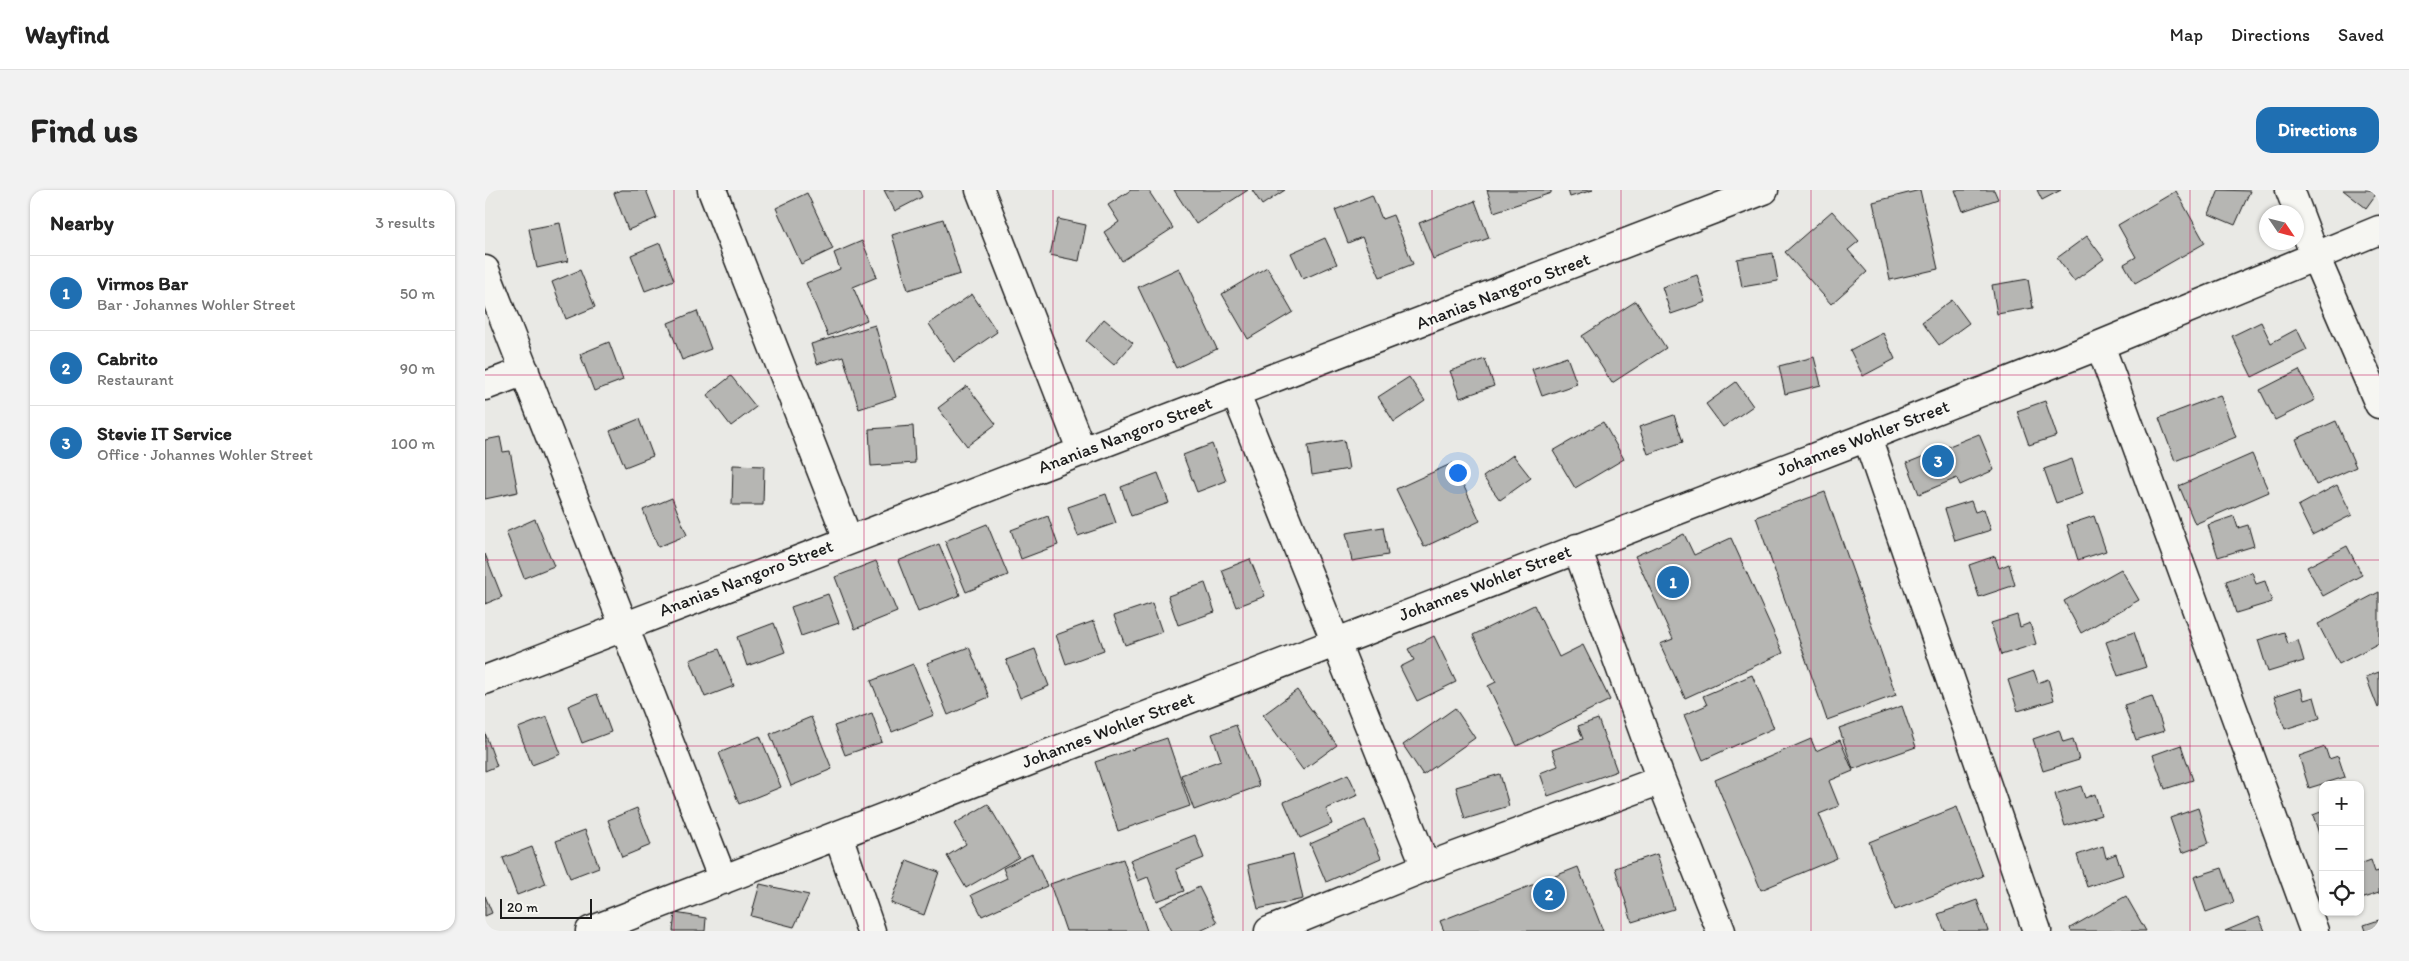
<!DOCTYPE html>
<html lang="en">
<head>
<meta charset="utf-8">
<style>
	body { margin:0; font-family:Itim,sans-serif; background:#f2f2f2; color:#222 }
	.controls { position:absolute; right:15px; bottom:15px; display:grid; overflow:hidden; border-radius:10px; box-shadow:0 1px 4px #0004 }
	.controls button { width:45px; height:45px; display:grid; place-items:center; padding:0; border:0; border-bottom:1px solid #e0e0e0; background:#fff; color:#222; font:25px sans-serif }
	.compass { position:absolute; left:1774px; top:15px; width:45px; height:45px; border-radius:50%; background:#fff; box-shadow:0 1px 4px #0004; rotate:125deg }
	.scale { position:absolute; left:15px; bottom:12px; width:92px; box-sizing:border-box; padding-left:5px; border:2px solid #1c1c1c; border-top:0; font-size:14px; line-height:18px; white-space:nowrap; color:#1c1c1c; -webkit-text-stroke:4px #f6f6f2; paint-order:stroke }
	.you { position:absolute; left:972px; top:282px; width:18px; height:18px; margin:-12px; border:4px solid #fff; border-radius:50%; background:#1a73e8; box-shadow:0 0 0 8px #1a73e833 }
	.badge { display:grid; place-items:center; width:32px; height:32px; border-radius:50%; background:#1f6fb2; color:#fff; font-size:16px; font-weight:700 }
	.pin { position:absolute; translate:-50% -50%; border:2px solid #fff; box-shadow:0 1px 5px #0006 }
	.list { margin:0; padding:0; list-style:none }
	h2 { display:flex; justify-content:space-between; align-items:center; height:65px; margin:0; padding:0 20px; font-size:21px }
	h2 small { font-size:16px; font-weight:400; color:#767676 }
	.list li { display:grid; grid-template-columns:32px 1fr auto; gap:15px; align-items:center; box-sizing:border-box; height:75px; padding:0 20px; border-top:1px solid #e0e0e0 }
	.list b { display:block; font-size:19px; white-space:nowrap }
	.list p { margin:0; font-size:16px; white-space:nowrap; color:#767676 }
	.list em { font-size:16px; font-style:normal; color:#767676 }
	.icon { flex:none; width:28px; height:28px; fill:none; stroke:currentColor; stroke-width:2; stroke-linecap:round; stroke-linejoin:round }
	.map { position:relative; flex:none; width:1894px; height:741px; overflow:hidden; border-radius:15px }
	header { display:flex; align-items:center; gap:30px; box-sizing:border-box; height:70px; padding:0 25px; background:#fff; border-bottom:1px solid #e0e0e0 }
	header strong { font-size:24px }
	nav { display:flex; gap:28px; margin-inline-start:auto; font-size:18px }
	.intro { display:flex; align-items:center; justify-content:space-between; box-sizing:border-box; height:120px; padding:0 30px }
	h1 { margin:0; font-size:35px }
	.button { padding:12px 22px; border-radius:15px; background:#1f6fb2; color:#fff; font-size:18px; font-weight:700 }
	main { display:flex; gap:30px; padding:0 30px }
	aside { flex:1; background:#fff; border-radius:15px; box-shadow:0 1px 4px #0004 }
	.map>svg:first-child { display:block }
	.building { fill:#b6b6b3; stroke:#1c1c1c }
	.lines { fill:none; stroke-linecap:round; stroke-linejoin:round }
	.minor-casing { stroke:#1c1c1c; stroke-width:31 }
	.minor { stroke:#f6f6f2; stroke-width:28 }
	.grid { fill:none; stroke:#c2185b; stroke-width:1; stroke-opacity:0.55 }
	.labels { text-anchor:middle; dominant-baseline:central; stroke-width:4; stroke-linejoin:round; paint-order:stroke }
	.street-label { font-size:18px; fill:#1c1c1c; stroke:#f6f6f2 }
</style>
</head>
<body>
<header>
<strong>Wayfind</strong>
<nav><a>Map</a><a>Directions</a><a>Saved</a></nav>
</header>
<div class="intro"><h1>Find us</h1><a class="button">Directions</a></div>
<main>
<aside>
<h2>Nearby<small>3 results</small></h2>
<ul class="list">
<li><span class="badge">1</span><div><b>Virmos Bar</b><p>Bar · Johannes Wohler Street</p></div><em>50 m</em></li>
<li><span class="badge">2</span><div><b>Cabrito</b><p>Restaurant</p></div><em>90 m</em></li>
<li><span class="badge">3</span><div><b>Stevie IT Service</b><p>Office · Johannes Wohler Street</p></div><em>100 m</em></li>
</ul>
</aside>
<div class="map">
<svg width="1894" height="741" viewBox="0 0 1894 741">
	<rect width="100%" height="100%" fill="#e9e9e5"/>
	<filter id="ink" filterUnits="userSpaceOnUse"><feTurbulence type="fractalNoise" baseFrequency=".02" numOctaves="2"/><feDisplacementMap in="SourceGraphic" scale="10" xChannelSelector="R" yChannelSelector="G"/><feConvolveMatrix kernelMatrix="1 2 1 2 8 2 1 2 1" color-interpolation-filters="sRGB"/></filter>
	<g filter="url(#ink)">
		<path class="building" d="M 136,0 L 161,0 L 172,28 L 143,40 L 129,3 Z
			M 399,0 L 434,0 L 437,7 L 410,21 Z
			M 646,0 L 663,0 L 688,38 L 637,71 L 619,42 L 634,32 L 623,15 Z
			M 689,0 L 763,0 L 711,34 Z
			M 767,0 L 800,0 L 777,15 Z
			M 1002,0 L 1066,0 L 1066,3 L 1009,22 Z
			M 1083,0 L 1108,0 L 1085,7 Z
			M 1435,0 L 1453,79 L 1405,90 L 1388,12 Z
			M 1470,0 L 1509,0 L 1513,9 L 1478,21 Z
			M 1552,0 L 1576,0 L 1557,10 Z
			M 1734,0 L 1765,1 L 1750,35 L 1724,24 Z
			M 1858,0 L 1894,0 L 1881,18 Z
			M 1691,1 L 1720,53 L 1650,93 L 1639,74 L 1651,67 L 1633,35 Z
			M 322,3 L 348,59 L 316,74 L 291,18 Z
			M 887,5 L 897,29 L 908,25 L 928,74 L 895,87 L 877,47 L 863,53 L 850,20 Z
			M 990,11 L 1004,48 L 948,69 L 934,33 Z
			M 1347,21 L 1374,51 L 1363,60 L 1382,82 L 1346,114 L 1300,62 Z
			M 458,29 L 475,84 L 423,100 L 407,45 Z
			M 573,29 L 601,35 L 594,71 L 565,65 Z
			M 75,33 L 83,71 L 52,78 L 44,39 Z
			M 1602,46 L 1619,69 L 1589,91 L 1572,68 Z
			M 840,48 L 852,74 L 818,89 L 806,63 Z
			M 377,51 L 392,87 L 368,97 L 382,130 L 343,146 L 321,93 L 355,79 L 349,63 Z
			M 175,53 L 189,90 L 160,101 L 146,65 Z
			M 1288,63 L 1293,91 L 1257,97 L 1252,69 Z
			M 782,77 L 808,122 L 763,149 L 737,104 Z
			M 694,78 L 732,159 L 691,178 L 653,97 Z
			M 95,80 L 110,117 L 81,129 L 67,92 Z
			M 1212,85 L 1221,112 L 1186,124 L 1177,97 Z
			M 1543,89 L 1548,118 L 1512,124 L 1507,95 Z
			M 487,104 L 512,142 L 469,172 L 444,134 Z
			M 1467,110 L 1484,133 L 1454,155 L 1437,132 Z
			M 1151,111 L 1181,158 L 1127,193 L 1097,146 Z
			M 212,121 L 226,159 L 197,170 L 183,133 Z
			M 619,129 L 648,153 L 629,175 L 601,151 Z
			M 1776,132 L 1786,153 L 1812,139 L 1822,160 L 1767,187 L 1747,146 Z
			M 390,135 L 411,207 L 374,219 L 358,166 L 332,174 L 326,154 Z
			M 1398,143 L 1410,169 L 1378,186 L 1365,160 Z
			M 124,152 L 138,190 L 109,201 L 95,164 Z
			M 1082,167 L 1092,194 L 1057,206 L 1047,179 Z
			M 1329,167 L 1336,195 L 1300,204 L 1294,176 Z
			M 1000,169 L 1009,196 L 975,208 L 965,181 Z
			M 1814,180 L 1830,210 L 1790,230 L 1775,200 Z
			M 246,186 L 271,217 L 246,236 L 222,205 Z
			M 924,187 L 940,211 L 909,232 L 893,207 Z
			M 1251,192 L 1268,216 L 1238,237 L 1221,214 Z
			M 482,196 L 511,234 L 482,256 L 453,218 Z
			M 1735,205 L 1751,247 L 1690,271 L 1674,228 Z
			M 1560,211 L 1572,246 L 1544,255 L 1532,221 Z
			M 1189,225 L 1198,252 L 1163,264 L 1154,237 Z
			M 154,229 L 168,266 L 140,277 L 125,241 Z
			M 1851,231 L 1871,277 L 1831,295 L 1811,249 Z
			M 1118,232 L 1139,269 L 1090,298 L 1068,261 Z
			M 428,236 L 430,273 L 386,276 L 384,239 Z
			M 1494,244 L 1509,280 L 1475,295 L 1472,288 L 1434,304 L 1422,273 Z
			M 15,247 L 18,262 L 25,261 L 33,302 L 0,309 L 0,250 Z
			M 859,250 L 864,279 L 827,285 L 823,256 Z
			M 727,254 L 741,291 L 712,302 L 698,265 Z
			M 1767,264 L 1784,302 L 1710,334 L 1694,296 Z
			M 1028,265 L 1046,288 L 1015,310 L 998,287 Z
			M 1587,269 L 1598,304 L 1571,313 L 1559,279 Z
			M 968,273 L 995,331 L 939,357 L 911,299 Z
			M 248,275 L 279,276 L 278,315 L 247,315 Z
			M 673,283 L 684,313 L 646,326 L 636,297 Z
			M 1852,295 L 1867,325 L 1827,345 L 1813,316 Z
			M 1340,302 L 1411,505 L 1342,530 L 1271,327 Z
			M 621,304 L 631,333 L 593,346 L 583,317 Z
			M 187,308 L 202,345 L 173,357 L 158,320 Z
			M 1486,311 L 1490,322 L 1499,319 L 1506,340 L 1470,351 L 1460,319 Z
			M 563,326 L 573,355 L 536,369 L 526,340 Z
			M 1609,326 L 1621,361 L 1593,370 L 1582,335 Z
			M 1749,326 L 1753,338 L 1763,335 L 1769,356 L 1733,367 L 1723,335 Z
			M 50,329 L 69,376 L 39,388 L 21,342 Z
			M 502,334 L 523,385 L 481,402 L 460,351 Z
			M 898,337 L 903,365 L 867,371 L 861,343 Z
			M 1199,344 L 1209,365 L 1246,348 L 1298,463 L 1200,508 L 1175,454 L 1188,449 L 1150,366 Z
			M 454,354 L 475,405 L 433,422 L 413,371 Z
			M 1862,356 L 1877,385 L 1838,406 L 1822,377 Z
			M 0,364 L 17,407 L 0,414 Z
			M 1510,366 L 1514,378 L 1524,374 L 1530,395 L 1494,407 L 1484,375 Z
			M 765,369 L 780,406 L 751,417 L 737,380 Z
			M 391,371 L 412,422 L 370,439 L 350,387 Z
			M 1636,379 L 1654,410 L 1596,443 L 1579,411 Z
			M 1767,382 L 1771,394 L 1780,391 L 1787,412 L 1751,423 L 1741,391 Z
			M 720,393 L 730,422 L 693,435 L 683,406 Z
			M 1894,402 L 1894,453 L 1854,474 L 1833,434 Z
			M 343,404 L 354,433 L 316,446 L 306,417 Z
			M 667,413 L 677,442 L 640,455 L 629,426 Z
			M 1049,415 L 1074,467 L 1098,455 L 1125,510 L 1032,556 L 1003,496 L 1011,492 L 988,445 Z
			M 1532,425 L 1535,437 L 1545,433 L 1551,454 L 1516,465 L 1506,433 Z
			M 609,431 L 619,460 L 581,474 L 571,445 Z
			M 289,433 L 300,462 L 262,476 L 252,447 Z
			M 1649,442 L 1661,477 L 1633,486 L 1621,452 Z
			M 1799,442 L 1803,454 L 1813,450 L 1819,471 L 1783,482 L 1773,450 Z
			M 949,446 L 971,492 L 932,511 L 915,477 L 929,470 L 923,459 Z
			M 484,457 L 504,507 L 463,525 L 442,473 Z
			M 234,459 L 249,496 L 220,507 L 205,470 Z
			M 550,459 L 564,496 L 535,508 L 521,470 Z
			M 428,474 L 449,525 L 407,542 L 386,491 Z
			M 1549,481 L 1553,493 L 1563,489 L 1569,510 L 1533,521 L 1523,490 Z
			M 1894,482 L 1894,517 L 1893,518 L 1881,487 Z
			M 1267,485 L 1289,538 L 1218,570 L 1199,525 L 1222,515 L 1218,506 Z
			M 1816,498 L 1819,510 L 1829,507 L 1835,528 L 1800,539 L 1789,507 Z
			M 812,500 L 852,555 L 818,580 L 778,525 Z
			M 112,504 L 126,542 L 97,553 L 83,516 Z
			M 1667,506 L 1679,541 L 1651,550 L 1639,515 Z
			M 1417,516 L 1431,557 L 1368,579 L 1354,538 Z
			M 970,518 L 990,548 L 938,585 L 918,555 Z
			M 387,523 L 397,552 L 360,565 L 349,536 Z
			M 62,527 L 76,564 L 47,575 L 33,538 Z
			M 326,527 L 347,579 L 306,596 L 285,544 Z
			M 1113,529 L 1132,581 L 1063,606 L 1055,583 L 1073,576 L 1067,560 L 1098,549 L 1093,536 Z
			M 751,535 L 774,596 L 709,620 L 696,585 L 736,570 L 727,544 Z
			M 1574,540 L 1578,552 L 1588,549 L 1594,570 L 1558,581 L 1548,549 Z
			M 0,543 L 12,576 L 0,581 Z
			M 275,546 L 296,597 L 254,614 L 234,563 Z
			M 682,548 L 705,616 L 633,641 L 610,572 Z
			M 1326,549 L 1331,561 L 1355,550 L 1368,581 L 1344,591 L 1354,616 L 1334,624 L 1352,668 L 1276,700 L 1230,590 Z
			M 1696,555 L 1708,590 L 1680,599 L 1668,565 Z
			M 1840,557 L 1844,569 L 1853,566 L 1860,587 L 1824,598 L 1814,566 Z
			M 863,584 L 873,605 L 841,619 L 847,634 L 815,648 L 799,612 Z
			M 1015,584 L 1024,616 L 980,629 L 971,597 Z
			M 1596,596 L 1600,608 L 1610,604 L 1616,625 L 1580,636 L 1570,604 Z
			M 503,614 L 534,667 L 481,698 L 462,666 L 481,654 L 469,634 Z
			M 1472,617 L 1498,686 L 1410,720 L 1384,652 Z
			M 152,618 L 166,655 L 137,667 L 123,630 Z
			M 1713,618 L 1724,653 L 1697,663 L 1685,628 Z
			M 1838,621 L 1838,656 L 1828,625 Z
			M 880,630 L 896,668 L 841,692 L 825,654 Z
			M 100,640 L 114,677 L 85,688 L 71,651 Z
			M 710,645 L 719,668 L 691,679 L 699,701 L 672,711 L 663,687 L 653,691 L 645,670 Z
			M 1618,656 L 1621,668 L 1631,664 L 1638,685 L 1602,697 L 1592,665 Z
			M 47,657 L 61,694 L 32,705 L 18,668 Z
			M 547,664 L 562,696 L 497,726 L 486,705 L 522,688 L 518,678 Z
			M 808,664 L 818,709 L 773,719 L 763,675 Z
			M 1172,664 L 1189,719 L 1147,732 L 1130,678 Z
			M 638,669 L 662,741 L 581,741 L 565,694 Z
			M 422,670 L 454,682 L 439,725 L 406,713 Z
			M 1886,670 L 1890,682 L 1894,681 L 1894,703 L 1875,709 L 1875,674 Z
			M 1093,677 L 1118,741 L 959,741 L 955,731 Z
			M 1737,678 L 1749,712 L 1721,722 L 1709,687 Z
			M 275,694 L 324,705 L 309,737 L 266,726 Z
			M 714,697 L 732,733 L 715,741 L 687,741 L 675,717 Z
			M 0,706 L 7,723 L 0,726 Z
			M 1641,706 L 1661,741 L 1586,741 L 1585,738 Z
			M 1492,710 L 1503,741 L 1460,741 L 1453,724 Z
			M 190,723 L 221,728 L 220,741 L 188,741 Z
			M 1774,727 L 1780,741 L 1740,741 Z
			M 1894,730 L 1894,741 L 1881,741 L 1879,735 Z"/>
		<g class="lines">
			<defs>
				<path id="minor" d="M 227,0 L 363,349
					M 495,0 L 597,262
					M 1805,0 L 1830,66 L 1894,214
					M 0,80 L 238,690
					M 1615,155 L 1829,741
					M 0,196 L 40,181
					M 751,204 L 941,677
					M 1382,247 L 1552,741
					M 1092,358 L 1176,590 L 1236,741
					M 0,490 L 1279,0
					M 353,645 L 386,741
					M 105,741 L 1382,247 L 1615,155 L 1894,40
					M 784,741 L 941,677 L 1176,590"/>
			</defs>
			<use href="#minor" class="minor-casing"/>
			<use href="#minor" class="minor"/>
		</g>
	</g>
	<path class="grid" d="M 189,0 L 189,741M 379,0 L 379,741M 568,0 L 568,741M 758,0 L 758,741M 947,0 L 947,741M 1136,0 L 1136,741M 1326,0 L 1326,741M 1515,0 L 1515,741M 1705,0 L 1705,741M 0,185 L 1894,185M 0,370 L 1894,370M 0,556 L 1894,556"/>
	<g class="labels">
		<g class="street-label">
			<text transform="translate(1018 101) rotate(-21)">Ananias Nangoro Street</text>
			<text transform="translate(640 245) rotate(-21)">Ananias Nangoro Street</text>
			<text transform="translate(1378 248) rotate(-21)">Johannes Wohler Street</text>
			<text transform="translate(261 388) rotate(-21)">Ananias Nangoro Street</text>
			<text transform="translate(1000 393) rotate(-21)">Johannes Wohler Street</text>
			<text transform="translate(623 540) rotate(-21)">Johannes Wohler Street</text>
		</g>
	</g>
</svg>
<div class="controls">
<button>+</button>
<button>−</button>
<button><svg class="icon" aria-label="locate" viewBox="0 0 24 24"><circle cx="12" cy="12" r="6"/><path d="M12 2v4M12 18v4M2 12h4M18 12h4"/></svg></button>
</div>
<svg class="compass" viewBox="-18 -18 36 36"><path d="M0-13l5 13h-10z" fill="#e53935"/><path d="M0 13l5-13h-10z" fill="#767676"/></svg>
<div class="scale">20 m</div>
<div class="you"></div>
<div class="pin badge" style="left:1188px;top:392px">1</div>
<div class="pin badge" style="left:1064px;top:704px">2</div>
<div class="pin badge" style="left:1453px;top:271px">3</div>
</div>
</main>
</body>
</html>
